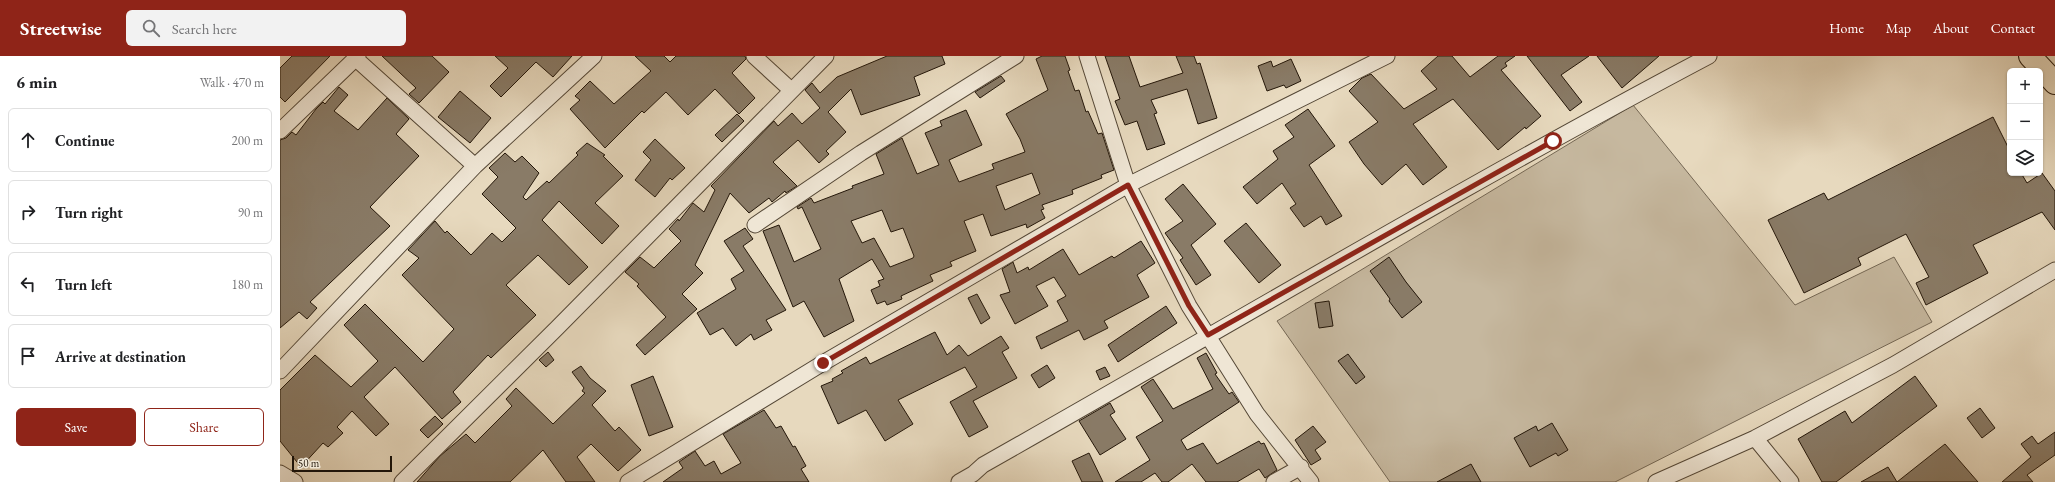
<!DOCTYPE html>
<html lang="en">
<head>
<meta charset="utf-8">
<style>
	body { margin:0; font-family:"EB Garamond",serif; background:#f2f2f2; color:#202124 }
	.controls { position:absolute; right:12px; top:12px; display:grid; overflow:hidden; border-radius:6px; box-shadow:0 1px 3px #0004 }
	.controls button { width:36px; height:36px; display:grid; place-items:center; padding:0; border:0; border-bottom:1px solid #e0e0e0; background:#fff; color:#202124; font:20px sans-serif }
	.scale { position:absolute; left:12px; bottom:10px; width:100px; box-sizing:border-box; padding-left:4px; border:2px solid #231609; border-top:0; font-size:11px; line-height:14px; white-space:nowrap; color:#231609; -webkit-text-stroke:3px #efe6d5; paint-order:stroke }
	.stop { position:absolute; width:12px; height:12px; margin:-9px; border:3px solid #8f2418; border-radius:50%; background:#fff }
	.stop.end { background:#8f2418; border-color:#fff; box-shadow:0 1px 4px #0008 }
	.list { margin:0; padding:0; list-style:none }
	h2 { display:flex; justify-content:space-between; align-items:center; height:52px; margin:0; padding:0 16px; font-size:17px }
	h2 small { font-size:13px; font-weight:400; color:#757577 }
	.list li { display:grid; grid-template-columns:26px 1fr auto; gap:12px; align-items:center; box-sizing:border-box; height:64px; margin:0 8px 8px; padding:0 8px; border:1px solid #e0e0e0; border-radius:6px }
	.list b { display:block; font-size:15px; white-space:nowrap }
	.list em { font-size:13px; font-style:normal; color:#757577 }
	.actions { display:flex; gap:8px; padding:12px 16px }
	.actions a { flex:1; padding:9px 0; border:1px solid #8f2418; border-radius:6px; text-align:center; font-size:14px; color:#8f2418 }
	.actions .main { background:#8f2418; color:#fff }
	.icon { flex:none; width:22px; height:22px; fill:none; stroke:currentColor; stroke-width:2; stroke-linecap:round; stroke-linejoin:round }
	.map { position:relative; flex:none; width:1775px; height:426px; overflow:hidden }
	header { display:flex; align-items:center; gap:24px; box-sizing:border-box; height:56px; padding:0 20px; background:#8f2418; color:#fff }
	header strong { font-size:19px }
	nav { display:flex; gap:22px; margin-inline-start:auto; font-size:14px }
	.search { width:280px; height:36px; background:#f2f2f2; display:flex; align-items:center; gap:10px; box-sizing:border-box; padding:0 14px; border-radius:6px; color:#757577; font-size:15px }
	main { display:flex }
	aside { flex:1; background:#fff }
	.map>svg:first-child { display:block }
	.green { fill:#c6b89f; stroke:#746754 }
	.building { fill:#897b67; stroke:#231609; fill-rule:evenodd }
	.lines { fill:none; stroke-linecap:round; stroke-linejoin:round }
	.street-casing { stroke:#544736; stroke-width:17 }
	.highway-casing { stroke:#231609; stroke-width:24 }
	.street { stroke:#efe6d5; stroke-width:15 }
	.highway { stroke:#e7d9be; stroke-width:22 }
	.route { stroke:#8f2418; stroke-width:5 }
</style>
</head>
<body>
<header>
<strong>Streetwise</strong>
<div class="search"><svg class="icon" aria-label="search" viewBox="0 0 24 24"><circle cx="10" cy="10" r="6"/><path d="M15 15l6 6"/></svg>Search here</div>
<nav><a>Home</a><a>Map</a><a>About</a><a>Contact</a></nav>
</header>
<main>
<aside>
<h2>6 min<small>Walk · 470 m</small></h2>
<ul class="list">
<li><svg class="icon" aria-label="ahead" viewBox="0 0 24 24"><path d="M12 20V5M6 11l6-6 6 6"/></svg><div><b>Continue</b></div><em>200 m</em></li>
<li><svg class="icon" aria-label="right" viewBox="0 0 24 24"><path d="M7 20v-9h11M14 6l5 5-5 5"/></svg><div><b>Turn right</b></div><em>90 m</em></li>
<li><svg class="icon" aria-label="left" viewBox="0 0 24 24"><path d="M17 20v-9H6M10 6l-5 5 5 5"/></svg><div><b>Turn left</b></div><em>180 m</em></li>
<li><svg class="icon" aria-label="arrive" viewBox="0 0 24 24"><path d="M6 21V4h12l-3 4 3 4H6"/></svg><div><b>Arrive at destination</b></div></li>
</ul>
<div class="actions"><a class="main">Save</a><a>Share</a></div>
</aside>
<div class="map">
<svg width="1775" height="426" viewBox="0 0 1775 426">
	<rect width="100%" height="100%" fill="#e7d9be"/>
	<filter id="stains"><feTurbulence type="fractalNoise" baseFrequency=".005" numOctaves="4"/><feColorMatrix values="0 0 0 0 .2 0 0 0 0 .09 0 0 0 0 .02 0 0 0 .5 -.17"/></filter>
	<radialGradient id="worn" r=".72"><stop offset=".6" stop-color="#630" stop-opacity="0"/><stop offset="1" stop-color="#630" stop-opacity=".3"/></radialGradient>
	<path class="green" d="M 1353,49 L 1515,249 L 1614,201 L 1652,266 L 1335,426 L 1110,426 L 997,265 Z"/>
	<path class="building" d="M 12,0 L 50,0 L 5,46 L 0,41 L 0,12 Z
		M 102,0 L 152,0 L 169,16 L 139,47 L 129,38 L 136,32 Z
		M 215,0 L 292,0 L 273,21 L 256,6 L 221,41 L 210,30 L 228,12 Z
		M 355,0 L 384,0 L 390,6 L 396,0 L 465,0 L 466,3 L 452,17 L 475,42 L 459,58 L 435,33 L 408,59 L 386,36 L 364,57 L 362,55 L 325,92 L 290,53 L 300,44 L 295,40 L 310,25 L 334,48 L 371,15 Z
		M 607,0 L 662,0 L 665,8 L 634,21 L 640,39 L 581,59 L 571,33 L 548,56 L 566,76 L 546,95 L 549,98 L 539,107 L 518,84 L 493,106 L 517,130 L 506,137 L 505,135 L 492,146 L 489,142 L 469,157 L 450,137 L 415,209 L 423,217 L 402,238 L 417,253 L 365,299 L 356,289 L 386,261 L 357,230 L 359,228 L 345,216 L 360,201 L 374,212 L 401,185 L 389,173 L 398,163 L 399,165 L 413,147 L 424,156 L 435,134 L 431,130 L 494,65 L 498,70 L 512,57 L 522,68 L 540,52 L 525,34 L 532,27 L 540,37 L 557,21 Z
		M 762,0 L 785,0 L 790,14 L 788,15 L 795,35 L 799,34 L 806,56 L 808,55 L 818,78 L 822,77 L 834,114 L 821,119 L 822,122 L 792,134 L 793,138 L 762,149 L 764,153 L 761,154 L 765,162 L 747,172 L 746,168 L 711,180 L 703,158 L 684,165 L 696,195 L 670,206 L 672,210 L 650,219 L 653,225 L 621,240 L 622,243 L 607,249 L 605,245 L 597,248 L 591,234 L 600,230 L 598,225 L 604,223 L 592,203 L 559,223 L 574,265 L 544,281 L 524,245 L 513,251 L 483,175 L 499,169 L 514,206 L 541,193 L 522,151 L 518,153 L 517,151 L 531,142 L 534,147 L 573,132 L 572,130 L 604,118 L 596,98 L 622,82 L 637,118 L 659,109 L 645,77 L 662,70 L 660,65 L 686,54 L 702,89 L 669,104 L 679,126 L 714,113 L 712,108 L 745,96 L 740,83 L 726,58 L 768,34 L 756,3 ZM 752,117 L 760,138 L 725,154 L 716,130 ZM 602,154 L 611,176 L 623,172 L 634,200 L 633,202 L 610,211 L 594,182 L 582,187 L 571,165 Z
		M 825,0 L 849,0 L 860,31 L 903,17 L 896,0 L 914,0 L 917,8 L 920,7 L 937,62 L 918,68 L 907,33 L 871,44 L 877,57 L 874,58 L 885,88 L 867,94 L 857,65 L 845,69 L 835,45 L 840,43 Z
		M 1158,0 L 1172,0 L 1190,21 L 1218,0 L 1235,0 L 1225,7 L 1227,10 L 1221,14 L 1261,60 L 1246,73 L 1245,71 L 1218,94 L 1173,43 L 1133,68 L 1167,111 L 1143,129 L 1126,108 L 1102,129 L 1084,108 L 1069,86 L 1098,66 L 1069,35 L 1082,22 L 1091,18 L 1124,53 L 1157,33 L 1141,15 Z
		M 1247,0 L 1309,0 L 1281,19 L 1302,46 L 1290,55 Z
		M 1317,0 L 1379,0 L 1342,32 Z
		M 1011,3 L 1021,25 L 1006,32 L 1004,29 L 987,35 L 978,10 L 991,5 L 993,11 Z
		M 721,20 L 725,25 L 700,42 L 695,36 Z
		M 59,31 L 68,39 L 54,55 L 78,74 L 107,42 L 129,63 L 116,78 L 139,100 L 90,151 L 110,170 L 30,246 L 37,252 L 27,263 L 19,256 L 0,272 L 0,84 L 6,82 L 12,76 L 16,79 L 36,53 L 43,46 L 45,48 Z
		M 180,35 L 211,62 L 190,87 L 158,61 Z
		M 1028,53 L 1055,90 L 1029,109 L 1062,160 L 1046,169 L 1041,160 L 1024,171 L 1010,152 L 1016,148 L 1002,127 L 977,148 L 963,131 L 998,103 L 993,95 L 1014,81 L 1005,69 Z
		M 457,58 L 464,65 L 442,86 L 435,79 Z
		M 1713,61 L 1730,95 L 1730,117 L 1741,117 L 1747,127 L 1762,117 L 1775,135 L 1775,174 L 1762,156 L 1693,189 L 1708,217 L 1646,249 L 1636,227 L 1649,221 L 1626,178 L 1578,202 L 1581,209 L 1524,237 L 1488,164 L 1544,137 L 1548,144 Z
		M 375,83 L 405,112 L 392,124 L 390,122 L 375,141 L 355,124 L 371,104 L 363,96 Z
		M 307,87 L 325,99 L 323,100 L 343,120 L 315,147 L 339,170 L 322,188 L 279,145 L 262,164 L 308,211 L 289,229 L 258,199 L 226,229 L 256,259 L 211,302 L 208,299 L 173,336 L 181,346 L 162,363 L 115,311 L 84,341 L 109,368 L 96,380 L 72,355 L 57,371 L 63,377 L 48,391 L 43,387 L 21,411 L 0,385 L 0,334 L 35,299 L 71,331 L 98,305 L 64,269 L 85,248 L 143,306 L 174,273 L 122,219 L 139,202 L 128,194 L 155,165 L 165,177 L 167,175 L 191,199 L 212,177 L 222,186 L 236,172 L 202,138 L 218,121 L 209,112 L 225,97 L 235,106 L 242,100 L 259,117 L 243,141 L 246,144 L 267,125 L 269,127 L 298,99 L 296,97 Z
		M 903,128 L 936,168 L 911,189 L 931,219 L 916,229 L 900,204 L 903,202 L 885,177 L 903,165 L 885,143 Z
		M 966,167 L 1001,209 L 979,227 L 944,185 Z
		M 465,172 L 473,183 L 463,190 L 506,254 L 486,264 L 492,274 L 474,284 L 471,278 L 456,290 L 443,272 L 430,279 L 417,257 L 456,233 L 451,223 L 464,215 L 444,185 Z
		M 861,185 L 875,207 L 857,219 L 869,241 L 824,265 L 828,272 L 804,284 L 799,274 L 761,293 L 756,281 L 788,265 L 777,245 L 786,240 L 774,221 L 756,230 L 768,250 L 735,268 L 720,239 L 730,236 L 722,213 L 733,206 L 737,217 L 748,211 L 749,214 L 783,193 L 799,219 L 832,200 L 834,202 Z
		M 1109,201 L 1126,226 L 1142,246 L 1122,262 L 1109,245 L 1110,243 L 1090,215 Z
		M 697,238 L 710,262 L 701,268 L 688,242 Z
		M 1049,245 L 1053,270 L 1039,272 L 1035,247 Z
		M 886,250 L 897,267 L 838,306 L 828,289 Z
		M 655,276 L 667,299 L 679,289 L 688,300 L 721,280 L 729,292 L 722,296 L 737,322 L 693,345 L 708,371 L 689,381 L 670,346 L 697,331 L 685,311 L 618,344 L 633,368 L 605,385 L 586,354 L 558,368 L 541,330 L 553,325 L 552,323 L 563,317 L 561,315 L 586,301 L 590,308 Z
		M 268,296 L 274,304 L 266,311 L 259,304 Z
		M 926,297 L 937,317 L 935,318 L 949,338 L 952,336 L 959,346 L 901,384 L 907,394 L 923,387 L 937,408 L 979,385 L 981,388 L 984,387 L 997,414 L 985,422 L 979,413 L 957,426 L 926,426 L 912,408 L 888,426 L 882,426 L 875,417 L 861,426 L 835,426 L 870,404 L 856,381 L 883,365 L 861,331 L 873,323 L 893,353 L 933,333 L 917,302 Z
		M 1068,298 L 1085,321 L 1076,328 L 1058,305 Z
		M 767,309 L 775,322 L 759,332 L 751,319 Z
		M 301,310 L 310,322 L 326,335 L 312,349 L 335,375 L 339,371 L 361,394 L 338,415 L 311,388 L 297,401 L 315,426 L 286,426 L 263,394 L 230,426 L 137,426 L 160,400 L 186,378 L 195,387 L 232,350 L 226,343 L 236,332 L 273,368 L 305,337 L 302,335 L 304,332 L 292,316 Z
		M 825,311 L 830,320 L 820,324 L 816,315 Z
		M 373,320 L 393,371 L 369,380 L 351,329 Z
		M 1635,320 L 1657,350 L 1556,426 L 1542,426 L 1518,383 L 1565,355 L 1572,367 Z
		M 830,347 L 835,356 L 830,359 L 846,383 L 820,399 L 799,365 Z
		M 1700,352 L 1715,372 L 1702,382 L 1687,362 Z
		M 484,354 L 496,372 L 501,370 L 513,391 L 515,390 L 526,410 L 521,413 L 529,426 L 383,426 L 403,412 L 399,406 L 415,395 L 425,410 L 434,405 L 441,418 L 461,407 L 443,378 Z
		M 155,360 L 163,368 L 148,382 L 140,374 Z
		M 1272,367 L 1288,394 L 1278,400 L 1276,397 L 1250,411 L 1234,382 L 1256,370 L 1258,375 Z
		M 1033,370 L 1046,386 L 1035,394 L 1041,403 L 1031,409 L 1015,384 Z
		M 1775,376 L 1775,399 L 1747,419 L 1753,426 L 1722,426 L 1751,401 L 1741,388 L 1752,380 L 1758,388 Z
		M 1665,388 L 1698,426 L 1617,426 Z
		M 809,397 L 823,426 L 802,426 L 792,405 Z
		M 1191,408 L 1201,426 L 1157,426 Z
		M 1608,411 L 1617,426 L 1581,426 Z"/>
	<g class="lines">
		<defs>
			<path id="street" d="M 474,0 L 511,34
				M 807,0 L 848,129 L 909,250 L 977,358 L 1031,426
				M 75,2 L 195,110
				M 0,75 L 78,0
				M 475,169 L 581,97 L 736,0
				M 0,315 L 195,110 L 314,0
				M 1475,382 L 1511,426
				M 0,417 L 15,426
				M 122,426 L 277,272 L 546,0
				M 348,426 L 543,307 L 848,129 L 1107,0
				M 679,426 L 693,418 L 703,409 C 945,272 1183,130 1429,0
				M 994,426 L 1021,411
				M 1376,426 L 1475,382 L 1613,309 L 1775,214"/>
			<path id="highway" d="M 1750,0 L 1775,27"/>
		</defs>
		<use href="#street" class="street-casing"/>
		<use href="#highway" class="highway-casing"/>
		<use href="#street" class="street"/>
		<use href="#highway" class="highway"/>
	</g>
	<g class="lines">
		<path class="route" d="M 543,307 L 848,129 L 909,250 L 928,279 L 1273,85"/>
	</g>
	<rect width="100%" height="100%" filter="url(#stains)"/>
	<rect width="100%" height="100%" fill="url(#worn)"/>
</svg>
<div class="controls">
<button>+</button>
<button>−</button>
<button><svg class="icon" aria-label="layers" viewBox="0 0 24 24"><path d="M12 4l9 5-9 5-9-5zM3 14l9 5 9-5"/></svg></button>
</div>
<div class="scale">50 m</div>
<div class="stop" style="left:1273px;top:85px"></div>
<div class="stop end" style="left:543px;top:307px"></div>
</div>
</main>
</body>
</html>
